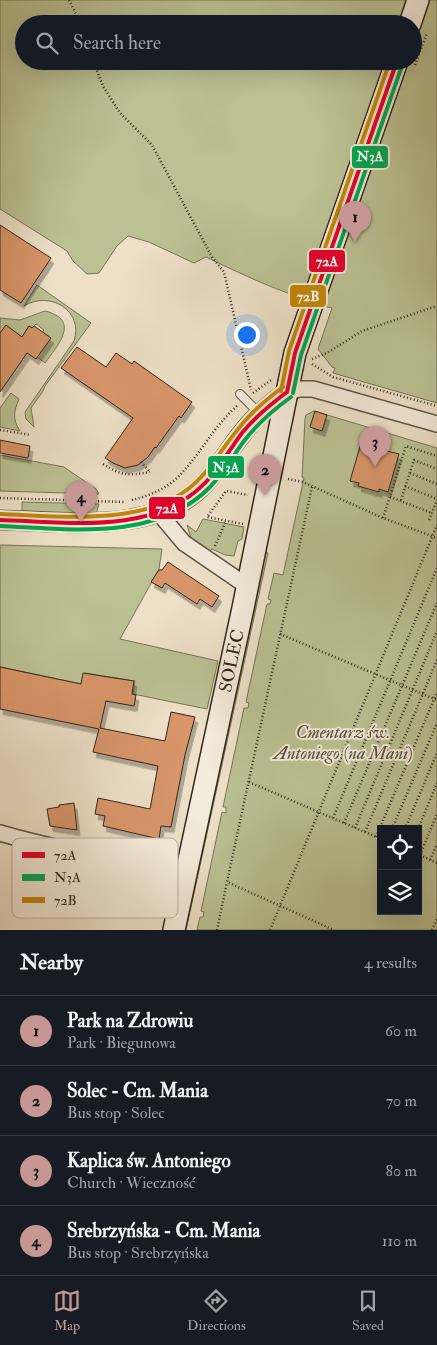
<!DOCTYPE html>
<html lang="en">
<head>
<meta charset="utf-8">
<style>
	body { margin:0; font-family:"IM FELL Double Pica",serif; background:#20242c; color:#f1f3f6 }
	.controls { position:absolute; right:15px; bottom:15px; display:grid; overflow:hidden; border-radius:0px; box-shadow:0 5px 20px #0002 }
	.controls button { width:45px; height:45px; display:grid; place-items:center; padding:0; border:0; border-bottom:1px solid #363941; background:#171b24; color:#f1f3f6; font:25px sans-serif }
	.you { position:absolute; left:246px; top:334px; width:18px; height:18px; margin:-12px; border:4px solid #fff; border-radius:50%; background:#1a73e8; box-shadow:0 0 0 8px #1a73e833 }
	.badge { display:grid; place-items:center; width:32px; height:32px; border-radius:50%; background:#c59692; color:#111; font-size:16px; font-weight:700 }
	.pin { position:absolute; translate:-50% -41px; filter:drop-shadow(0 1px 2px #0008) }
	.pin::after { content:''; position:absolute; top:26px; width:18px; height:15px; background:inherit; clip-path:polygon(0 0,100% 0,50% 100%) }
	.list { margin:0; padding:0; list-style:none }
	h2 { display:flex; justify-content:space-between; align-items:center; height:65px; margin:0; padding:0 20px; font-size:21px }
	h2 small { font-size:16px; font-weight:400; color:#9ea1a6 }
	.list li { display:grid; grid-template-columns:32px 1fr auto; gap:15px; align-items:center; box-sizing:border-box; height:70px; padding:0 20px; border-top:1px solid #363941 }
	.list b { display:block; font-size:19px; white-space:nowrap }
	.list p { margin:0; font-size:16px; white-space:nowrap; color:#9ea1a6 }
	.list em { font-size:16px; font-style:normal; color:#9ea1a6 }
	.icon { flex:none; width:28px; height:28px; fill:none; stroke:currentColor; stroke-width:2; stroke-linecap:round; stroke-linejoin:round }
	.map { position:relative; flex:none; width:437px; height:930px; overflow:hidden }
	.search { position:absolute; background:#171b24; box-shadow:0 5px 20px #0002; left:15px; right:15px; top:15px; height:55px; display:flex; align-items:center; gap:12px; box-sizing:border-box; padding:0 18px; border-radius:28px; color:#9ea1a6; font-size:19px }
	.sheet { height:345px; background:#171b24 }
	nav { display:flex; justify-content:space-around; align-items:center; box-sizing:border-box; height:70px; border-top:1px solid #363941; background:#171b24; font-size:14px; color:#9ea1a6 }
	nav a { display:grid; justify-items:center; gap:2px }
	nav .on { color:#c59692 }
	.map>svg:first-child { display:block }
	.green { fill:#bbc193; stroke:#767458; fill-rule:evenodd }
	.building { fill:#d8956a; stroke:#30261c; filter:url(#shadow) }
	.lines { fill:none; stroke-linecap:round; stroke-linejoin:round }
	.service-casing { stroke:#5f5447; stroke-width:10 }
	.minor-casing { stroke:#5f5447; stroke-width:18 }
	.tertiary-casing { stroke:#5f5447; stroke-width:21 }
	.secondary-casing { stroke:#30261c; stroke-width:24 }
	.path { stroke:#30261c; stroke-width:2.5; stroke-dasharray:1 2.5; stroke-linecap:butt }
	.service { stroke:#f3ebdb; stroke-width:8 }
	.minor { stroke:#f3ebdb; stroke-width:15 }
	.tertiary { stroke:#f3ebdb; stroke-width:19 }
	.secondary { stroke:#f3ebdb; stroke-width:21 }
	.bus-1-casing { stroke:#f3ebdb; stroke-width:8 }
	.bus-2-casing { stroke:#f3ebdb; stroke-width:8 }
	.bus-3-casing { stroke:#f3ebdb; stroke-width:8 }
	.bus-1 { stroke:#e4002b; stroke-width:4 }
	.bus-2 { stroke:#00a651; stroke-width:4 }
	.bus-3 { stroke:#c58607; stroke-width:4 }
	.labels { text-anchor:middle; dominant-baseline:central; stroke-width:4; stroke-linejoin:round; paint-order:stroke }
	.street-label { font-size:18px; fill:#30261c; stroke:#f3ebdb }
	.park-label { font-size:18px; font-style:italic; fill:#534d3a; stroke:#f3ebdb }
	.key { fill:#f3ebdb; stroke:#b8b0a2; stroke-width:1 }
	.key-label { font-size:14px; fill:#30261c }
	.line-badge { stroke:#f3ebdb; stroke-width:2 }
	.badge-label { font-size:14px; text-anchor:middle; font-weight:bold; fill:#fff }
</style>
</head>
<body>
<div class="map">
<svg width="437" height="930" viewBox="0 0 437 930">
	<defs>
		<filter id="shadow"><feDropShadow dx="3" dy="5.5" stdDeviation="0" flood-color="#0004"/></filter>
	</defs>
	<rect width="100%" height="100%" fill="#ede0c7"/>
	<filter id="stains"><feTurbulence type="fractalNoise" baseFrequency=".004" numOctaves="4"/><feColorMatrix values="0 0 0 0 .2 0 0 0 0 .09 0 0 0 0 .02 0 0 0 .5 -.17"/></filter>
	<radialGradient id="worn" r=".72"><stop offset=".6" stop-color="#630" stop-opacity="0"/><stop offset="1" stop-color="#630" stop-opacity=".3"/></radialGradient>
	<path class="green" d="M 0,0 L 437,0 L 437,403 L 333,373 L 335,368 L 332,367 L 318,349 L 332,308 L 323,306 L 309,346 L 320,304 C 280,292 243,275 206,257 L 194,263 L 149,242 L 128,236 L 117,246 L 99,273 L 87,274 L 73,261 L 67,251 L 0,209 ZM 24,24 L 413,24 L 413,61 L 24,61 Z
		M 37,285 L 91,323 L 45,386 L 43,391 L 31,408 L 34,427 L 26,419 L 25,412 L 74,341 C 84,311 50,290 24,306 Z
		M 45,311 C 81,320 58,345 45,363 L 37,357 L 50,338 L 42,332 L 44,330 L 36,324 L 32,328 L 29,326 L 22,337 L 6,326 L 0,333 L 0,318 L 20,320 Z
		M 11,393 L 19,399 C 14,411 12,419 20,431 L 0,427 L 0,408 Z
		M 314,411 L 437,448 L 437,930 L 197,930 L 200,917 L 203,917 L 204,912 L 201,911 L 222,812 L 226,813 L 226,807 L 223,807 L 244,708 L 248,708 L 249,703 L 246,702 L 267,604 L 270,604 L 271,600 L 268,599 L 274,573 L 283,575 L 304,478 L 302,477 L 305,419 L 306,415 ZM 381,829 L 418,829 L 418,911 L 381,911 Z
		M 0,455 L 64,467 L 96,489 L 99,494 L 0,491 Z
		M 22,502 L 99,504 L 96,514 L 22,511 Z
		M 203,519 L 244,527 L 242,539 L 238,541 L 234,556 L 225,555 L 212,549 L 209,552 L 191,538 L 187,525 L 196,532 Z
		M 0,545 L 162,549 L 159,569 L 120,639 L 218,661 L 207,709 L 133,694 L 135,681 L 85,673 L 81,684 L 0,667 Z
		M 263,552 L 268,553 L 186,930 L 183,930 Z"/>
	<path class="building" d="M 0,225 L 51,258 L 21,303 L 0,290 Z
		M 6,325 L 22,337 L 29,326 L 32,328 L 34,326 L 51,338 L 36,359 L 27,353 L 0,392 L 0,333 Z
		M 77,347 L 106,367 L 116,353 L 132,364 L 134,361 L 192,402 L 181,418 L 179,416 L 156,448 L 155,447 L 148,457 L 138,465 L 125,468 L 113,463 L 105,458 L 133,418 L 61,368 Z
		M 315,411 L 327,415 L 322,431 L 310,427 Z
		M 0,440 L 30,446 L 28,458 L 0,453 Z
		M 361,443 L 373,447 L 374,443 L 388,447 L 387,451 L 399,454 L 388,492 L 379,489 L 379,492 L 358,486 L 359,483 L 350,481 Z
		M 168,562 L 219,596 L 212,607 L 200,599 L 197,604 L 165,583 L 162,588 L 151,582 L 159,570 L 162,570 Z
		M 0,667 L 81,684 L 83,673 L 134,681 L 132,694 L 136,695 L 134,706 L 106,701 L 100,728 L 165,741 L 171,712 L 195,717 L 185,755 L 171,827 L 161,826 L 159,839 L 103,826 L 105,816 L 95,814 L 98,798 L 150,809 L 158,766 L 93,752 L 99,729 L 0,709 Z
		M 74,803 L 77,830 L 50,826 L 47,809 L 59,807 L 59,805 Z"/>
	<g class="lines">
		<defs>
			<path id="service" d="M 240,394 L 260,414"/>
			<path id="minor" d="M 287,392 L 300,389 L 313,389 L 437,424
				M 158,512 L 184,543 L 247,586
				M 0,833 C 61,851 124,860 186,873"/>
			<path id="tertiary" d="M 0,520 C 64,521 156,536 205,483 C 221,465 233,443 249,425 C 260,413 273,402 287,392"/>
			<path id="secondary" d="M 410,24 L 418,0
				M 174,930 L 243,608 L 295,353 L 397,61"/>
		</defs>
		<use href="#service" class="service-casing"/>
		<use href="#minor" class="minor-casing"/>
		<use href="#tertiary" class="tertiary-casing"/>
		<use href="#secondary" class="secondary-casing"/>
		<path class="path" d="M 69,0 L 81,24
			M 93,61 L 103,86 L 120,113 L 152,145 L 212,257 L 224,272 L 251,390
			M 415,65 L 427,33
			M 312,359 L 327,353 L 362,331 L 437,306
			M 312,364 L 333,377 L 437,406
			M 253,393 L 271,380
			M 0,430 L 31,435
			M 141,462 L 150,472
			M 103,464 C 123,476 127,476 150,472
			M 410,473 L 437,484
			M 288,479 L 303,482 L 383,518 L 437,538
			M 405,486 L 437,499
			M 312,487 L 227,882 L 334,930
			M 390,497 L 432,513
			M 0,498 L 124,502
			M 132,500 C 149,496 168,488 180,475 C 201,453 214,426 237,406
			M 401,500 L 414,460 L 437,469
			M 383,518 L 406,446 L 437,456
			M 429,520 L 437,500
			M 243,524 L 207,517 L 226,491 L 248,495
			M 215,546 L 226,521
			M 280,634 L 437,700
			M 249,782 L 381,839
			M 333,818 L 437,568
			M 344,823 L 437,603
			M 355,828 L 437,631
			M 392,829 L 437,723
			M 405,829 L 437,753
			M 418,829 L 437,783
			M 365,832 L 437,660
			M 376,837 L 437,692
			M 420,855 L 437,814
			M 420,855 L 437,863
			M 430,860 L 437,844
			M 217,930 L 227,882
			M 270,930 L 437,525
			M 432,930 L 437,918"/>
		<use href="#service" class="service"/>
		<use href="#minor" class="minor"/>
		<use href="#tertiary" class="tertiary"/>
		<use href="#secondary" class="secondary"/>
		<defs>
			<path id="bus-1" d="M 287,392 L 295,353 L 397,61
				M 0,520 C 67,522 155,536 206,482 C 220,467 230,449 242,433 C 255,417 271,404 287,392"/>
			<path id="bus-2" d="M 293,393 L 301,355 L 403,63
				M 0,526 C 69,529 156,542 210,487 C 223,473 233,456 244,441 C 257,424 273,410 291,397"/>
			<path id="bus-3" d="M 281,391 L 289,351 L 390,61
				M 0,514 C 63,516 156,529 202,476 C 216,461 226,443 239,428 C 251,412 267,399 283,387"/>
		</defs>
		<use href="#bus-1" class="bus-1-casing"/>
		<use href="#bus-2" class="bus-2-casing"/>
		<use href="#bus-3" class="bus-3-casing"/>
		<use href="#bus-1" class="bus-1"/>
		<use href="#bus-2" class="bus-2"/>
		<use href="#bus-3" class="bus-3"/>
	</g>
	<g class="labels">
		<g class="street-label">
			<text transform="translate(232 661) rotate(-78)">SOLEC</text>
		</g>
		<g class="park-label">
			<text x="343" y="732">Cmentarz św.<tspan x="343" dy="21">Antoniego (na Mani)</tspan></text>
		</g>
	</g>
	<rect x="12" y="838" width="166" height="80" rx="8" class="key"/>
	<rect x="22" y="852" width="23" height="6" fill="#e4002b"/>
	<rect x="22" y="874" width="23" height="7" fill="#00a651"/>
	<rect x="22" y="897" width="23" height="6" fill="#c58607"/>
	<g class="key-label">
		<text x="54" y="860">72A</text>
		<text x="54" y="882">N3A</text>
		<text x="54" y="905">72B</text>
	</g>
	<g class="line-badge">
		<rect x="351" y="145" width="38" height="24" rx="5" fill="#00a651"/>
		<rect x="308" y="249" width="38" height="24" rx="5" fill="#e4002b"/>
		<rect x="289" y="284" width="38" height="24" rx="5" fill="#c58607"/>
		<rect x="207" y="455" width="38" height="24" rx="5" fill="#00a651"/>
		<rect x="148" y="496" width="38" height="24" rx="5" fill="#e4002b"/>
	</g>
	<g class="badge-label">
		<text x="370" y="161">N3A</text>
		<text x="327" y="266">72A</text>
		<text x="308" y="301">72B</text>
		<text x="226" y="472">N3A</text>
		<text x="167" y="513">72A</text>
	</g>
	<rect width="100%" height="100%" filter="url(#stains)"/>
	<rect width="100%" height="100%" fill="url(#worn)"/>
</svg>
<div class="controls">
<button><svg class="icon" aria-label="locate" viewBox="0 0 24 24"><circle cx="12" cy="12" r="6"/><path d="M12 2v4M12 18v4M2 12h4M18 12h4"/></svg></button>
<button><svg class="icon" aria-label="layers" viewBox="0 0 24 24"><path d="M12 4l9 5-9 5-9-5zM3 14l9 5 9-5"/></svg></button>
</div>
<div class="you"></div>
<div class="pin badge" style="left:355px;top:242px">1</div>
<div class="pin badge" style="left:265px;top:495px">2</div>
<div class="pin badge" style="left:375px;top:467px">3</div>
<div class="pin badge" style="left:81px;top:522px">4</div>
<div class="search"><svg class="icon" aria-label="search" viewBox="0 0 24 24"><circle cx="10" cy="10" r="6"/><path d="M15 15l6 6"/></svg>Search here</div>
</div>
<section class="sheet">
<h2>Nearby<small>4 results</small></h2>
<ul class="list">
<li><span class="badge">1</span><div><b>Park na Zdrowiu</b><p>Park · Biegunowa</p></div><em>60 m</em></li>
<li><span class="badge">2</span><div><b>Solec - Cm. Mania</b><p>Bus stop · Solec</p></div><em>70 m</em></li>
<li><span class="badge">3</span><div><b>Kaplica św. Antoniego</b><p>Church · Wieczność</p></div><em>80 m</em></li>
<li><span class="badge">4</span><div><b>Srebrzyńska - Cm. Mania</b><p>Bus stop · Srebrzyńska</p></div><em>110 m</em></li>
</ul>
</section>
<nav>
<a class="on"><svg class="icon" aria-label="map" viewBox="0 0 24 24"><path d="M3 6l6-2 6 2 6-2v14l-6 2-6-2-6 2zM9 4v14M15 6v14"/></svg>Map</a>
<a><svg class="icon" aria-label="directions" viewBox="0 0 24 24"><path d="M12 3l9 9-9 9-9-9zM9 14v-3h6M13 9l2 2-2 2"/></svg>Directions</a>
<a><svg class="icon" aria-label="saved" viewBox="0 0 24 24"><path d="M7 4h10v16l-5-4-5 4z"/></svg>Saved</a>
</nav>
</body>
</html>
